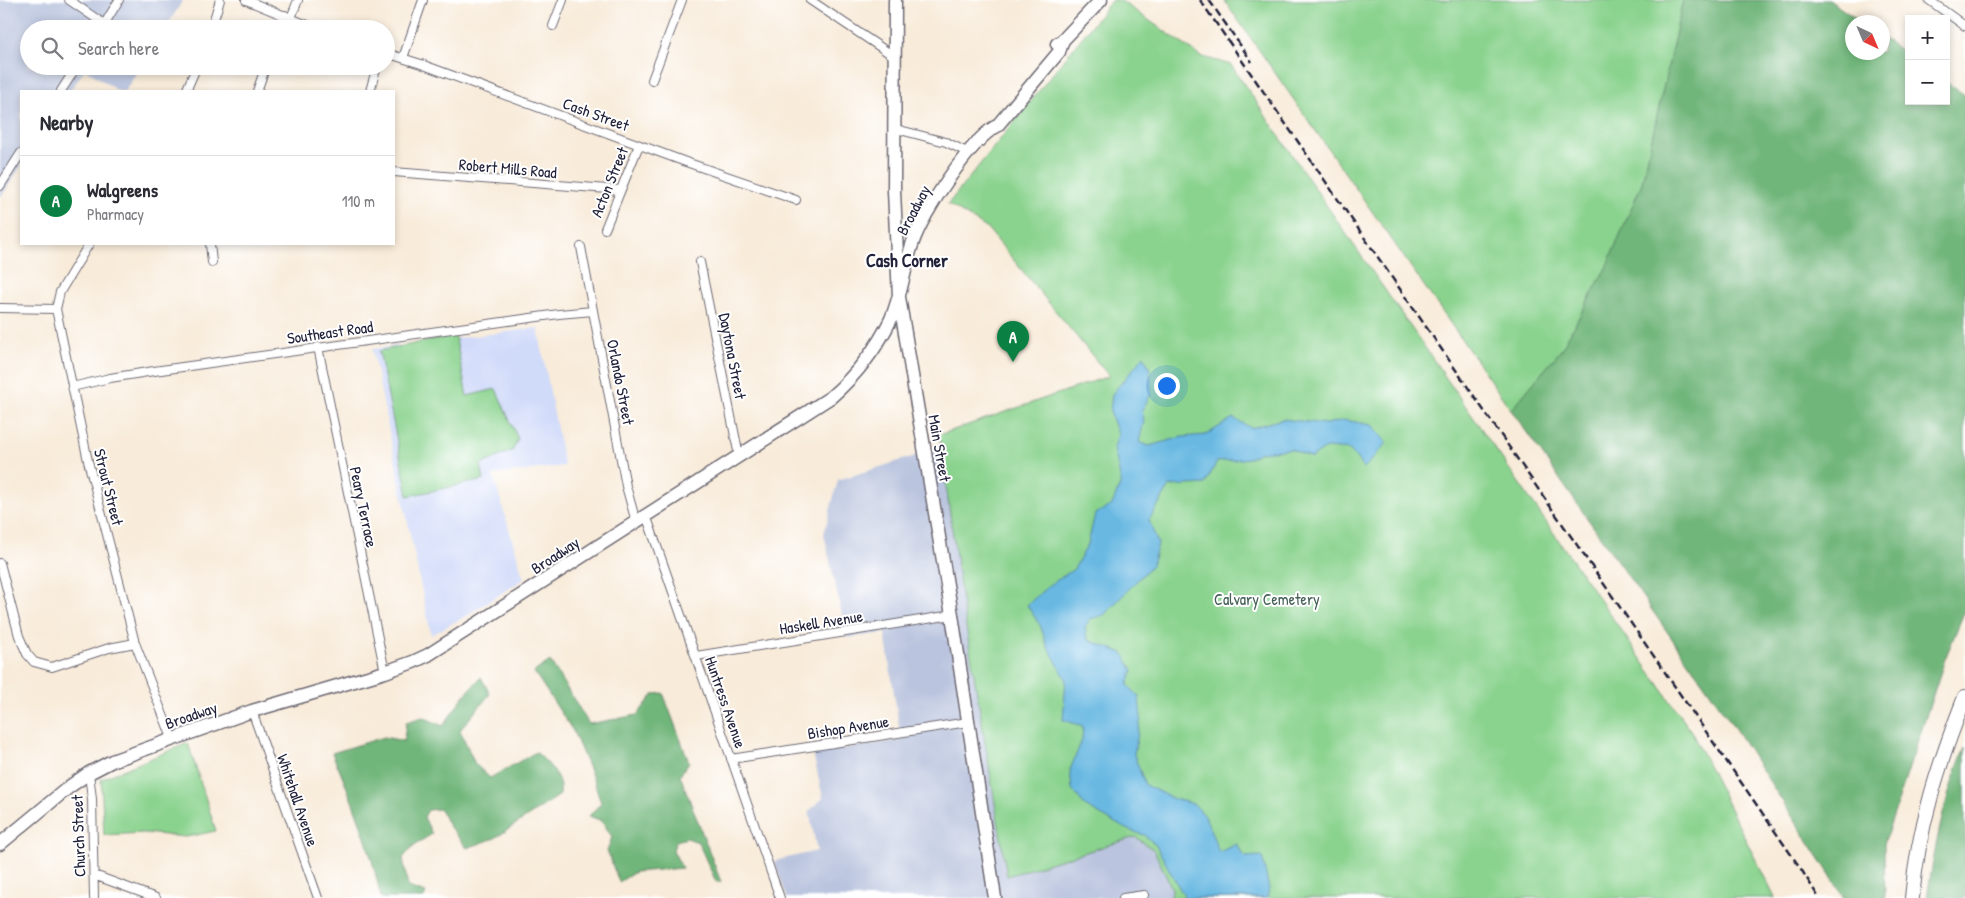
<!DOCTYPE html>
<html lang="en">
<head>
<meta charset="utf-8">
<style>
	body { margin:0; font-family:"Patrick Hand",sans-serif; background:#f2f2f3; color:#2b2b33 }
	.controls { position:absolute; right:15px; top:15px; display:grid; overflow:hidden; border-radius:0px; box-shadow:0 2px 8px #0003 }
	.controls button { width:45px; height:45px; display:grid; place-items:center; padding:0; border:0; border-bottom:1px solid #e1e1e2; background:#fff; color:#2b2b33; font:25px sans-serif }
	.compass { position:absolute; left:1845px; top:15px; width:45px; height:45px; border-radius:50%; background:#fff; box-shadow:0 2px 8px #0003; rotate:136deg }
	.you { position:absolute; left:1166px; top:385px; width:18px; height:18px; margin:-12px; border:4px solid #fff; border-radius:50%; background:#1a73e8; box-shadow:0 0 0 8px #1a73e833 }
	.badge { display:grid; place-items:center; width:32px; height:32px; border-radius:50%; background:#0b8043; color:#fff; font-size:16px; font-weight:700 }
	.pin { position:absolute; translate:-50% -41px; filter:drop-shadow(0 1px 2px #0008) }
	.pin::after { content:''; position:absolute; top:26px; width:18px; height:15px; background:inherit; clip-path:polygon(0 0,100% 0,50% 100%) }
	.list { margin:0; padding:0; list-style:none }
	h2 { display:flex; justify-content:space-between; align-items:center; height:65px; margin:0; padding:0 20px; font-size:21px }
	h2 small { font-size:16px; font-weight:400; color:#7c7c81 }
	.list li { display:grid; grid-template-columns:32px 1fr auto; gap:15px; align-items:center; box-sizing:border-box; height:90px; padding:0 20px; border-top:1px solid #e1e1e2 }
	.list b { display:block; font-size:19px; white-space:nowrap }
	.list p { margin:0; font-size:16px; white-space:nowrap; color:#7c7c81 }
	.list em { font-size:16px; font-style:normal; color:#7c7c81 }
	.icon { flex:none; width:28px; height:28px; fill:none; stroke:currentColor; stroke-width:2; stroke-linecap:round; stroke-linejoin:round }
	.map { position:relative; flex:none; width:1965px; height:898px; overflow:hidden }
	.search { position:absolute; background:#fff; box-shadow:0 2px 8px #0003; left:20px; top:20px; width:375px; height:55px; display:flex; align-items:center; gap:12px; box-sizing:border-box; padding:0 18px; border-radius:28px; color:#7c7c81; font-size:19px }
	.panel { position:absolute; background:#fff; box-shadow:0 2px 8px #0003; left:20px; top:90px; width:375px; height:155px; border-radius:0px }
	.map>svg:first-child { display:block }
	.built { fill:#d0daf9 }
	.industrial { fill:#bac4de }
	.green { fill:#8ad38e; stroke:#567a64 }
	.forest { fill:#6fb579; stroke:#486c5a }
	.water { fill:#67b8e2; stroke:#446d8e }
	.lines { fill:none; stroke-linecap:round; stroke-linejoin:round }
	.minor-casing { stroke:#6d6872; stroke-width:10 }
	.primary-casing { stroke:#6d6872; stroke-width:15 }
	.motorway-casing { stroke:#6d6872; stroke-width:16 }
	.minor { stroke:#fff; stroke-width:8 }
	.primary { stroke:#fff; stroke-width:12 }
	.motorway { stroke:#fff; stroke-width:14 }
	.rail { stroke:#22223b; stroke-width:2.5; stroke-dasharray:8 4; stroke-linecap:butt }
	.labels { text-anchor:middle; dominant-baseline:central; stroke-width:4; stroke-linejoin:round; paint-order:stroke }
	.street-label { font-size:16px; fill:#22223b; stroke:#fff }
	.park-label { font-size:16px; fill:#466058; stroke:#fff }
	.neighbourhood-label { font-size:18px; font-weight:bold; fill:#22223b; stroke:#fff }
</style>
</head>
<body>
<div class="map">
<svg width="1965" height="898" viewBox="0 0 1965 898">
	<rect width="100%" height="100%" fill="#fff"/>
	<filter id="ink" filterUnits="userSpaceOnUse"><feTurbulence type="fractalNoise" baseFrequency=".02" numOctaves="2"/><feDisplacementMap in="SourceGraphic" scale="10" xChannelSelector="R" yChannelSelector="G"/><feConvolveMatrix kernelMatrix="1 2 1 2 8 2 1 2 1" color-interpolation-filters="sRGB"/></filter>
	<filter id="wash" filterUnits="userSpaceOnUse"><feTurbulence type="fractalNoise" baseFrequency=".0096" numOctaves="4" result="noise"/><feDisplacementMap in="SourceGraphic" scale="20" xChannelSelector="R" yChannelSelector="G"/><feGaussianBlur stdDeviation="1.12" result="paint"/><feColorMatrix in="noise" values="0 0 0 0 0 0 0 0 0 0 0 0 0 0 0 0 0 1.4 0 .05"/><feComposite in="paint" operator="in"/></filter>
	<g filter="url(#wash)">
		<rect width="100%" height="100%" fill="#f8ebd9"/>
		<path class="built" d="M 538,328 L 564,466 L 493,475 L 524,579 L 464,617 L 431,635 L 372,349 Z"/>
		<path class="industrial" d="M 0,0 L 183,0 L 165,29 L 29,29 L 29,66 L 141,66 L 125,91 L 118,91 L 85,69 L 70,91 L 21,91 L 21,166 L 0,198 Z
			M 941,448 L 964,614 L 1007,876 L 1135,837 L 1154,850 L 1172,889 L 1171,898 L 787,898 L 774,861 L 817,851 L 809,811 L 823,798 L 813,753 L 901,740 L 885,633 L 847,638 L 824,534 L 838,480 Z"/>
		<path class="green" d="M 1112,0 L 1120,0 L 1200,56 L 1231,65 L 1342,228 L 1691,731 L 1775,898 L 1171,898 L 1172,889 L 1154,850 L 1135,837 L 1007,876 L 964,614 L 939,435 L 1109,376 L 988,229 L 948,204 Z
			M 1224,0 L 1683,0 L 1642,183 L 1606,268 L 1561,350 L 1511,410 Z
			M 455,335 L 467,396 L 496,389 L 518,439 L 513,450 L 481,465 L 484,480 L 408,496 L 379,351 Z
			M 188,743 L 216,831 L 186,837 L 144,833 L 104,835 L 101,779 Z"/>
		<path class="forest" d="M 1683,0 L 1829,0 L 1861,22 L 1852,22 L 1852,52 L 1882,52 L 1883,38 L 1909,56 L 1909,101 L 1946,101 L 1946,82 L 1965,95 L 1965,610 L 1945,659 L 1884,844 L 1885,898 L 1844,898 L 1829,873 L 1730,721 L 1511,410 L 1561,350 L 1606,268 L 1642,183 Z
			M 550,661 L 589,724 L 637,715 L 654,694 L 663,693 L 689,762 L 680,775 L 721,882 L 716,882 L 698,842 L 687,838 L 676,841 L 673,850 L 682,868 L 635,872 L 619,882 L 607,851 L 612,837 L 602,821 L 589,816 L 601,803 L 592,776 L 573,731 L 534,672 Z
			M 481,677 L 490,694 L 460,730 L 475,764 L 490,778 L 536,752 C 548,763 563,777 560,795 L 495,838 L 467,848 L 449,826 L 440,809 L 428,810 L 424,817 L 432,834 L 413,846 L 403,858 L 408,887 L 426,893 L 424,898 L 381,898 C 371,848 353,800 332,753 L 384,737 L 404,741 L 406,722 L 423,717 L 443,726 L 463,697 Z
			M 1965,748 L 1965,898 L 1927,898 C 1935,847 1944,796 1965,748 Z"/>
		<path class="water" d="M 1144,356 L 1150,369 L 1151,394 L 1142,410 L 1144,421 L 1139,442 L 1149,446 L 1182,437 L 1206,435 L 1233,418 L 1251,428 L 1282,419 L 1326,424 L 1345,420 L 1372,425 L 1387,443 L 1364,468 L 1350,450 L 1326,448 L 1311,458 L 1291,449 L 1261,452 L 1249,458 L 1217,462 L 1205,484 L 1170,486 L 1149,520 L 1158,544 L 1152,565 L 1104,615 L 1090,619 L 1085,627 L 1088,640 L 1123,653 L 1133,670 L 1128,685 L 1139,697 L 1141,718 L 1134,754 L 1145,785 L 1174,799 L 1194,804 L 1205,816 L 1219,852 L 1237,844 L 1244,857 L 1262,856 L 1269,889 L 1267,898 L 1185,898 L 1155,844 L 1144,835 L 1126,829 L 1085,806 L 1072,789 L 1070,770 L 1082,740 L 1083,726 L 1063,720 L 1066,679 L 1047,645 L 1040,625 L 1027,605 L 1047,587 L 1074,569 L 1088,544 L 1095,514 L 1112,505 L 1121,482 L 1114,448 L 1118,434 L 1110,412 L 1112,394 Z"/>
	</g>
	<g filter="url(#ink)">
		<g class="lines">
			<defs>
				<path id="minor" d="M 69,0 L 104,24
					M 246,0 L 317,29
					M 810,0 L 895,57
					M 1929,0 L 1965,26
					M 291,18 L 298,0
					M 553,26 L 563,0
					M 102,28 L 119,0
					M 211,29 L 220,0
					M 280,29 L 285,15
					M 386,53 L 421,64 L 683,161 L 796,200
					M 403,58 L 423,0
					M 652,80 L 682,0
					M 61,91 L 77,66
					M 186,91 L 197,66
					M 257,91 L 266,66
					M 370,91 L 377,66
					M 896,129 L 946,142 L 969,153
					M 394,172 L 620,190
					M 0,186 L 21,153
					M 605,229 L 639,145
					M 89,244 L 60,292 L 56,309 L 88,461 L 135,643 L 172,738
					M 210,244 L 212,262
					M 581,247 L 626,486 L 636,522
					M 700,262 L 739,456
					M 0,308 L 56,309
					M 318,347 L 385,672
					M 72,387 L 110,378 L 154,371 L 559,314 L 593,311
					M 646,515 L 780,898
					M 0,563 L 19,636 L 27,654 L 34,662 L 52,667 L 109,648 L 135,643
					M 696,656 L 952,615
					M 252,711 L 318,898
					M 731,759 L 968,722
					M 89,773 L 92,799 L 94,898
					M 94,875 L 156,898
					M 1123,898 L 1144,895"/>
				<path id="primary" d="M 895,0 L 894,191 L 899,297 L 952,615 L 995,898
					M 1057,44 L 1063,40 L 1101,0
					M 0,844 L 69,787 L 89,773 L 112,761 L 252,711 L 385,672 L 413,662 L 428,655 L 831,397 C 855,376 877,348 891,319 C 902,294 904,267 913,242 C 922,214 972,138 997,126 L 1059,52 L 1063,40"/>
				<path id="motorway" d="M 1912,898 C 1918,827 1939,763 1965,697"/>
			</defs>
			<use href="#minor" class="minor-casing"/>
			<use href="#primary" class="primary-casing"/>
			<use href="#motorway" class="motorway-casing"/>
			<use href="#minor" class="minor"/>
			<use href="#primary" class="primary"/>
			<use href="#motorway" class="motorway"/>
			<path class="rail" d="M 1200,0 L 1801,869 L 1819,898
				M 1209,0 L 1252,62"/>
		</g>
	</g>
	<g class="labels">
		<g class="street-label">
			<text transform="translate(596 114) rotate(20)">Cash Street</text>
			<text transform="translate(508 168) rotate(5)">Robert Mills Road</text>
			<text transform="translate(609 182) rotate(-68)">Acton Street</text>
			<text transform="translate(913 210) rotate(-62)">Broadway</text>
			<text transform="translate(330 332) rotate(-8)">Southeast Road</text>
			<text transform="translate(733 356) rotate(79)">Daytona Street</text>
			<text transform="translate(621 382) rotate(79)">Orlando Street</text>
			<text transform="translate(940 448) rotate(80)">Main Street</text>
			<text transform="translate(109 487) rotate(76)">Strout Street</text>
			<text transform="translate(364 507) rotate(78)">Peary Terrace</text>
			<text transform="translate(555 555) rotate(-33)">Broadway</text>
			<text transform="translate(821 622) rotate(-9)">Haskell Avenue</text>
			<text transform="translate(726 702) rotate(71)">Huntress Avenue</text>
			<text transform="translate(191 715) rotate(-19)">Broadway</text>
			<text transform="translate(848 727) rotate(-9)">Bishop Avenue</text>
			<text transform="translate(298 800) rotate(71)">Whitehall Avenue</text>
			<text transform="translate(78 836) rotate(-92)">Church Street</text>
		</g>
		<g class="park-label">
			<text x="1267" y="599">Calvary Cemetery</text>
		</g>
		<g class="neighbourhood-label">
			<text x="907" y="260">Cash Corner</text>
		</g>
	</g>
</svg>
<div class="controls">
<button>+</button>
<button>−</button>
</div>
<svg class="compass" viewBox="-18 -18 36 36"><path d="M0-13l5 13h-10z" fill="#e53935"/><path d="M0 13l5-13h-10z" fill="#7c7c81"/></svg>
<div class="you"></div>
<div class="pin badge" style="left:1013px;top:362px">A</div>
<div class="search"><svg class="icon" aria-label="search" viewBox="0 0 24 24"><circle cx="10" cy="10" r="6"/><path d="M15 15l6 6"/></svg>Search here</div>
<section class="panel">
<h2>Nearby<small></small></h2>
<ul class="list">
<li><span class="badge">A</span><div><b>Walgreens</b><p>Pharmacy</p></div><em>110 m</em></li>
</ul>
</section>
</div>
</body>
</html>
